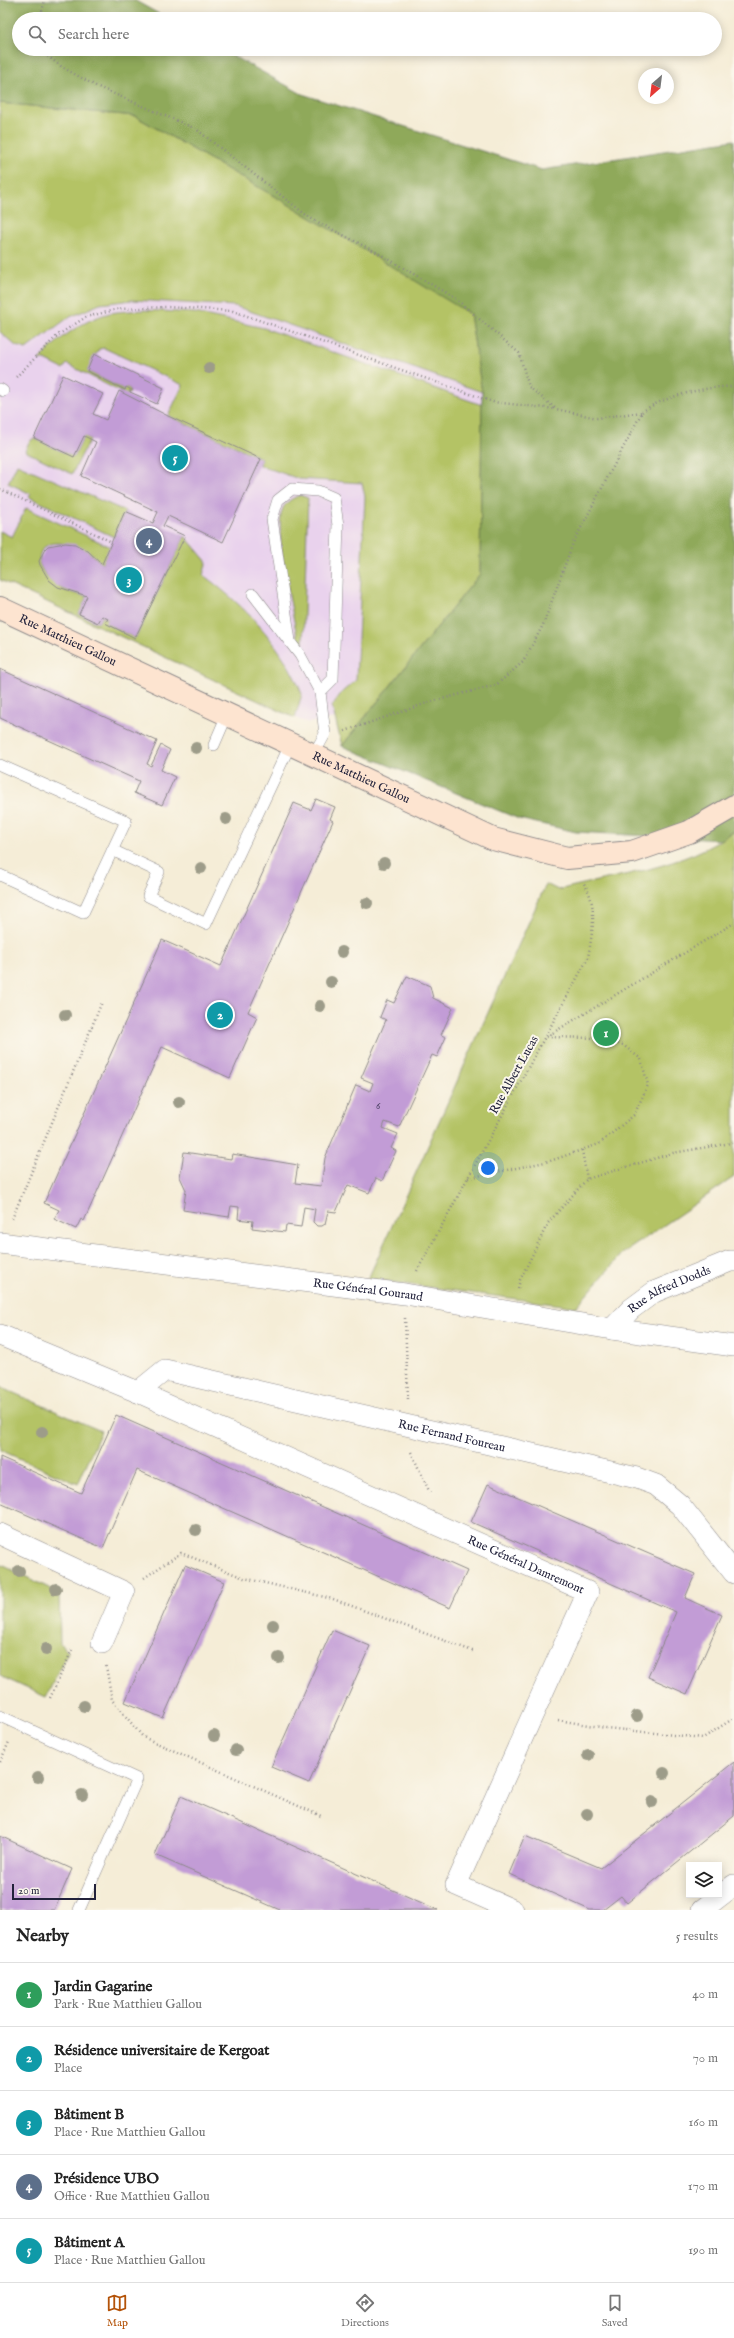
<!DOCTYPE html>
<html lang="en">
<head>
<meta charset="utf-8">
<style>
	body { margin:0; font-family:"IM FELL English",serif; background:#f6f6f6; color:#222 }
	.controls { position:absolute; right:12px; bottom:12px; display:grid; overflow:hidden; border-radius:0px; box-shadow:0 2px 10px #0003 }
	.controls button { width:36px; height:36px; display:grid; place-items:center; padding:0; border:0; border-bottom:1px solid #e0e0e0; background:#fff; color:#222; font:20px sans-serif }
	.compass { position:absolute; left:638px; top:68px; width:36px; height:36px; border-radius:50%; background:#fff; box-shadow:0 2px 10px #0003; rotate:208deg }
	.scale { position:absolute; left:12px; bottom:10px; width:84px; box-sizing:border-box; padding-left:4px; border:2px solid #22223b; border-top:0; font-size:11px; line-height:14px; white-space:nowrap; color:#22223b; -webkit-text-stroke:3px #fbf7ec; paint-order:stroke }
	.you { position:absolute; left:488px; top:1168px; width:14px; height:14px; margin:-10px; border:3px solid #fff; border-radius:50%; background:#1a73e8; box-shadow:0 0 0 6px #1a73e833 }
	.badge { display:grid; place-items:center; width:26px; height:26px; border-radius:50%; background:#b45309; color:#fff; font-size:13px; font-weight:700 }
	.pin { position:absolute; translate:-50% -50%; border:2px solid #fff; box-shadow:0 1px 4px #0006 }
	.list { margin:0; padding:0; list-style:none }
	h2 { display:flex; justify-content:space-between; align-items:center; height:52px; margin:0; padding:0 16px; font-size:17px }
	h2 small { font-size:13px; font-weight:400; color:#767676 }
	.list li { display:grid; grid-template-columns:26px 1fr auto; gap:12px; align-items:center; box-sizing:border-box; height:64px; padding:0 16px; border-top:1px solid #e0e0e0 }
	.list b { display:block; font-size:15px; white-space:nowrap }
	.list p { margin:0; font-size:13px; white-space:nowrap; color:#767676 }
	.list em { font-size:13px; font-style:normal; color:#767676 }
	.icon { flex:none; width:22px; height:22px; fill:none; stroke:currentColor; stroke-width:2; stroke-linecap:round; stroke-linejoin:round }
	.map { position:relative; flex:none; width:734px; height:1910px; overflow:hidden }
	.search { position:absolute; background:#fff; box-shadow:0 2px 10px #0003; left:12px; right:12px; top:12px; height:44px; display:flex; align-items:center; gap:10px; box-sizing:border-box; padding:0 14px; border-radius:22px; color:#767676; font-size:15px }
	.sheet { height:372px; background:#fff }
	nav { display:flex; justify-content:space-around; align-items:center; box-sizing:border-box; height:56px; border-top:1px solid #e0e0e0; background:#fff; font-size:11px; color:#767676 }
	nav a { display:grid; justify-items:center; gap:2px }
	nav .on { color:#b45309 }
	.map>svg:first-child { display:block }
	.built { fill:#e9d2ed }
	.green { fill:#b4c365; stroke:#6b7250 }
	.forest { fill:#8fa95a; stroke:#58664a }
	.building { fill:#c29cd6 }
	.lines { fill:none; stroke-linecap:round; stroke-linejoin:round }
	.lane-casing { stroke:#8c8889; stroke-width:12 }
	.street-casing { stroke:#8c8889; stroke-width:22 }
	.secondary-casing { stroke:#8c8889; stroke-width:24 }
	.path { stroke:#8c8889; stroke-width:2.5; stroke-dasharray:1 3; stroke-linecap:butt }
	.lane { stroke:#fff; stroke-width:11 }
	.street { stroke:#fff; stroke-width:21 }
	.secondary { stroke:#fde4d0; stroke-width:22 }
	.tree { fill:#9d9c89 }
	.labels { text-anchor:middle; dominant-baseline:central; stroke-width:4; stroke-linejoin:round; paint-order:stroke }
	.number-label { font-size:10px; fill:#4a4062 }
	.street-label { font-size:12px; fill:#22223b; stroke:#fbf7ec }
</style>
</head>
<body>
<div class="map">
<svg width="734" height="1910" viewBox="0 0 734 1910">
	<rect width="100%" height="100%" fill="#fbf7ec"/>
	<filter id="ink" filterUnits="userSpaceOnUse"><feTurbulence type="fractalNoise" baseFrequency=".025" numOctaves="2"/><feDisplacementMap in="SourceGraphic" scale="8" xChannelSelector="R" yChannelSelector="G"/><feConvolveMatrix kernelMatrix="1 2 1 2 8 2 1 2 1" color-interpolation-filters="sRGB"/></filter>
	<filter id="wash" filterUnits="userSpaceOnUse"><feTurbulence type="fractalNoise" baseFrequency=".012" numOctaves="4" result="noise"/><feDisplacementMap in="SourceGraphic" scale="16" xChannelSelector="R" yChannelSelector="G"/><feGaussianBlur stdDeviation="0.9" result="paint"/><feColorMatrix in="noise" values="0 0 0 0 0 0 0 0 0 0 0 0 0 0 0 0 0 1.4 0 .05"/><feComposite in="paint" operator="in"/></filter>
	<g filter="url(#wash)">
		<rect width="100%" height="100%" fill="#f5edd7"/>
		<path class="built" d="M 0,103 L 135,116 L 482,392 L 480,439 L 342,746 L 335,718 L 307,723 L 0,580 Z"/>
		<path class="green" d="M 0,103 L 135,116 L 293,207 L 470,313 L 482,392 L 235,306 L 132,300 L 100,304 L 68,318 L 26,349 L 16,346 L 0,332 Z
			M 144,310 L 195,313 L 264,328 L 482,405 L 480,574 L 342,746 L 332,706 L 342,692 L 356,680 L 365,497 L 362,483 L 299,479 L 259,465 L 261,458 L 168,416 L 183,385 L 104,348 L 99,349 L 87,371 L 124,390 L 126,387 L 130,389 L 129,394 L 119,391 L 67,364 L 63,369 L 45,360 L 39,360 C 57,339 83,320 110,313 C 121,311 133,311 144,310 Z
			M 84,436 L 90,439 L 72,474 L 25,451 L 29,442 L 34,438 L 74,457 Z
			M 17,464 L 125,511 L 114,537 L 29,497 L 31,494 L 8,483 Z
			M 300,495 L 308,498 L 303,643 L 298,641 C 293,614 273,529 283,508 C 287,501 293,498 300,495 Z
			M 26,508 L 111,547 L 102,564 C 88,545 34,528 40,565 C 48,585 67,593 87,596 L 79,614 L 98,623 L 102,616 L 108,619 L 106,623 L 135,638 L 185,536 L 207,562 L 203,575 C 244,605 283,645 302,694 L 295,718 L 0,580 L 0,531 L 12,537 Z
			M 734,831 L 734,1177 L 622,1254 L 576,1307 L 368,1279 L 546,884 L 558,890 C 616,875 686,868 734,831 Z
			M 0,1387 L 101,1431 L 78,1484 L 0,1450 Z
			M 0,1564 L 59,1593 L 60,1643 L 68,1652 L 46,1697 L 0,1676 Z"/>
		<path class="forest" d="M 0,0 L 134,0 L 168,19 L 19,19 L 19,49 L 221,49 L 302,94 L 542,170 L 734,140 L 734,831 L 721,840 L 576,832 L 519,819 L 342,746 L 480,574 L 482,392 L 470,314 L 293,207 L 135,116 L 0,103 Z"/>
		<g id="blocks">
			<path class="building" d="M 94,354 L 164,388 L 157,404 L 130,392 L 130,389 L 126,387 L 125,390 L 87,371 Z
				M 63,375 L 103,394 L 93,414 L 106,420 L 119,391 L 168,416 L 261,459 L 223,542 L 168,516 L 163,526 L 185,536 L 135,638 L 105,623 L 108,619 L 102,616 L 98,623 L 79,614 L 87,596 L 58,587 L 49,580 L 40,565 L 39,561 L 45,549 L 48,546 L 65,543 L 75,544 L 88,551 L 102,564 L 125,511 L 153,523 L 158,512 L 81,476 L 96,442 L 84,436 L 74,457 L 34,438 Z
				M 0,669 L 157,741 L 147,764 L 151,766 L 161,745 L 170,750 L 161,770 L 175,777 L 162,805 L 134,793 L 139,781 L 0,718 Z
				M 316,799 L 335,807 L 330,819 L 333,821 L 248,1012 L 257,1017 L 230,1078 L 162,1047 L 84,1221 L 81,1219 L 76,1229 L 54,1219 L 59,1210 L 44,1203 L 162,940 L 221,966 L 294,803 L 311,810 Z
				M 407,976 L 430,986 L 433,998 L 453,1008 L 441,1035 L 446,1037 L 437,1057 L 432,1055 L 399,1127 L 385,1122 L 383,1128 L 398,1134 L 391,1148 L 396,1151 L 382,1181 L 376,1178 L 369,1193 L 348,1185 L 336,1212 L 328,1211 L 325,1224 L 322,1226 L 317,1226 L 313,1222 L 315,1209 L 304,1207 L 301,1227 L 286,1225 L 285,1232 L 252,1228 L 253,1221 L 238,1219 L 239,1207 L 231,1206 L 229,1217 L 183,1210 L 186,1190 L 180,1177 L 184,1152 L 231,1159 L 232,1154 L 298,1165 L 295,1183 L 321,1186 L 325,1158 L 356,1085 L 370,1091 L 373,1083 L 361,1078 L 386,1020 L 380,1017 L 387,1000 L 394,1003 Z
				M 116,1415 L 467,1571 L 450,1608 L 137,1470 L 103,1548 L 0,1503 L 0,1457 L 81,1493 Z
				M 488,1484 L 695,1574 L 685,1598 L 722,1615 L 687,1694 L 648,1677 L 676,1612 L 471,1522 Z
				M 185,1565 L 224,1582 L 163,1718 L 125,1702 Z
				M 332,1630 L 370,1646 L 309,1783 L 271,1767 Z
				M 734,1762 L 734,1816 L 627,1903 L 621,1896 L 603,1910 L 590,1910 L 509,1874 L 525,1836 L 601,1868 Z
				M 181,1796 L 404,1895 L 438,1910 L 280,1910 L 155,1855 Z
				M 0,1836 L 72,1869 L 54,1910 L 0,1910 Z"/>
		</g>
	</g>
	<g filter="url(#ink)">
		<use href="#blocks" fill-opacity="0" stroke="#8c8889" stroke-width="1"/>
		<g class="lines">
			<defs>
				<path id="lane" d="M 0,389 L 3,391
					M 253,594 L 300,655 L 320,692 L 325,734 L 313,756
					M 290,641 L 272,519 L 278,500 L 292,489 L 318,491 L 334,498 L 338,525 L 333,679 L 320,692
					M 214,745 L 227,715
					M 0,765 L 126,821 L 83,913 L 0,875
					M 112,850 L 159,872 L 148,896 L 206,924 L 290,745
					M 0,1716 L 137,1779 L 79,1910"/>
				<g id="street">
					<path id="s1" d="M 0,1243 L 405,1294 L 612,1329 L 734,1346"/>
					<path id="s2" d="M 612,1329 L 631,1309 L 654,1292 L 730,1261 L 734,1261"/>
					<path id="s3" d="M 0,1335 L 138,1392 L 588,1592 L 456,1885 L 513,1910"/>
					<path id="s4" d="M 138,1392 L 165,1370 L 637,1478 L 656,1485 L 680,1505 L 734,1573"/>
					<path d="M 0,1534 L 124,1592 L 102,1643"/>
					<path d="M 702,1910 L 734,1885"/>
				</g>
				<g id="secondary">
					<path id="s5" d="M 0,608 L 493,839 L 567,858 L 632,852 L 689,832 L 734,806"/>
				</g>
			</defs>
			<use href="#lane" class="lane-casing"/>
			<use href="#street" class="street-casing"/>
			<use href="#secondary" class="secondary-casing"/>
			<path class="path" d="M 40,19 L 45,0
				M 38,49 L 62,67 L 96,86 L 196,129 L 310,218 L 378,253 L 456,299 L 519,353 L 529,387 L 556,409 L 597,418 L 642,412 L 573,543 L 543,625 L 523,662 L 496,685 L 430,702 L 345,731
				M 16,377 L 58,335 L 86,317 L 119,309 L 167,307 L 233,311 L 493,402 L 555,409
				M 642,412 C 661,397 710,385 734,387
				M 0,489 L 112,542
				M 546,1037 L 734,923
				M 582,1150 L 587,1179
				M 468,1178 L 550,1161 L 599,1144 L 634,1115 L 648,1085 L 641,1059 L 623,1045 L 597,1038 L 545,1037
				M 12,1219 L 102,1002
				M 417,1271 L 588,958 C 592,932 599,905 583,882
				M 518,1288 L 520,1280 L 548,1223 L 587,1179 L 673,1153 L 731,1143 L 734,1140
				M 405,1318 L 408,1399
				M 411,1452 L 430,1493
				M 144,1578 L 181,1553 L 244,1578 L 333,1599 L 475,1652
				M 106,1666 L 112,1700 L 143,1737 L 321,1816
				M 50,1698 L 72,1650
				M 558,1720 L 606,1728 L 703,1738 L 734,1718
				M 0,1762 L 9,1742"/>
			<use href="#lane" class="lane"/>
			<use href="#street" class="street"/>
			<use href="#secondary" class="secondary"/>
		</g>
		<g class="tree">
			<circle cx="209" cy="368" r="6"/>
			<circle cx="196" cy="748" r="6"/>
			<circle cx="226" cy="819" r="6"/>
			<circle cx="384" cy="863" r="6"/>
			<circle cx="201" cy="868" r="6"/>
			<circle cx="367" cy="903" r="6"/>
			<circle cx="342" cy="952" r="6"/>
			<circle cx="331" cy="982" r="6"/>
			<circle cx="320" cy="1006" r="6"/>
			<circle cx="65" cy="1015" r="6"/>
			<circle cx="179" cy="1102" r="6"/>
			<circle cx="42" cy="1432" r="6"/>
			<circle cx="196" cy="1530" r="6"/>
			<circle cx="19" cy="1571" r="6"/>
			<circle cx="56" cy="1589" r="6"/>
			<circle cx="273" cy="1625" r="6"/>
			<circle cx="46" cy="1649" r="6"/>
			<circle cx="279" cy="1658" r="6"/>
			<circle cx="84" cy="1706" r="6"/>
			<circle cx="637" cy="1716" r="6"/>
			<circle cx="214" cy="1736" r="6"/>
			<circle cx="236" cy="1750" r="6"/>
			<circle cx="588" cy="1755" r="6"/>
			<circle cx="664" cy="1773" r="6"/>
			<circle cx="38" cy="1777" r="6"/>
			<circle cx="82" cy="1795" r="6"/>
			<circle cx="652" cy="1802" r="6"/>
			<circle cx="587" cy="1814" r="6"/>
		</g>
	</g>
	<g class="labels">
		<g class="number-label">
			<text x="378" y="1106">6</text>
		</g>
		<g class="street-label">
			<text stroke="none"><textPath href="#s5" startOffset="75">Rue Matthieu Gallou</textPath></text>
			<text stroke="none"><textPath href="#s5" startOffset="399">Rue Matthieu Gallou</textPath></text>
			<text transform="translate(514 1075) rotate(-61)">Rue Albert Lucas</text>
			<text stroke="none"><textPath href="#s1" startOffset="371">Rue Général Gouraud</textPath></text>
			<text stroke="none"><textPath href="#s2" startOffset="71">Rue Alfred Dodds</textPath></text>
			<text stroke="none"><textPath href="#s4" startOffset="329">Rue Fernand Foureau</textPath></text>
			<text stroke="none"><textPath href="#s3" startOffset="574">Rue Général Damremont</textPath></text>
		</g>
	</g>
</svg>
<div class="controls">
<button><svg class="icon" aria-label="layers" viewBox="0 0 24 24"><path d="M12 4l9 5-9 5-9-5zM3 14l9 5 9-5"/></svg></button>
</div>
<svg class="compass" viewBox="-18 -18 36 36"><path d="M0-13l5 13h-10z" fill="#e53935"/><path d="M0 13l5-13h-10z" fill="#767676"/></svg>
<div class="scale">20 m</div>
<div class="you"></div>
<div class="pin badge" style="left:606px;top:1033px;background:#2e9e5b">1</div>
<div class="pin badge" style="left:220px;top:1015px;background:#0f9aa8">2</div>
<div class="pin badge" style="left:129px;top:580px;background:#0f9aa8">3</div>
<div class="pin badge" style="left:149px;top:541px;background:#5c6f8a">4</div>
<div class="pin badge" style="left:175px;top:458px;background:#0f9aa8">5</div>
<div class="search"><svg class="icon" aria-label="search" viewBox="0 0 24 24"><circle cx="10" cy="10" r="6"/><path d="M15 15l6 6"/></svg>Search here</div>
</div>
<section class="sheet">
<h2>Nearby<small>5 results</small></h2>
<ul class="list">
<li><span class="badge" style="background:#2e9e5b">1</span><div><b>Jardin Gagarine</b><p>Park · Rue Matthieu Gallou</p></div><em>40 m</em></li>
<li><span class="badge" style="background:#0f9aa8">2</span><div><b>Résidence universitaire de Kergoat</b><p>Place</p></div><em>70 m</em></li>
<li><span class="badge" style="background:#0f9aa8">3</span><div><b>Bâtiment B</b><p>Place · Rue Matthieu Gallou</p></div><em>160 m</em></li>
<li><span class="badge" style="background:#5c6f8a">4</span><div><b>Présidence UBO</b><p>Office · Rue Matthieu Gallou</p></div><em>170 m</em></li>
<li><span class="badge" style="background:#0f9aa8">5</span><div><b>Bâtiment A</b><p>Place · Rue Matthieu Gallou</p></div><em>190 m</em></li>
</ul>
</section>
<nav>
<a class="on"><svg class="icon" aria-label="map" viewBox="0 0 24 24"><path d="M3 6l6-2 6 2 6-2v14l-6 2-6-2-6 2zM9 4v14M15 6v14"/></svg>Map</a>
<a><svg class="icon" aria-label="directions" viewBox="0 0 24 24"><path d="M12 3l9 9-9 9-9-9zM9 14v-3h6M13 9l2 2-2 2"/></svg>Directions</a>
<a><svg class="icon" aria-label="saved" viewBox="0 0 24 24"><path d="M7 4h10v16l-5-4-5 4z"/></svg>Saved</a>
</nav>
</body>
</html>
